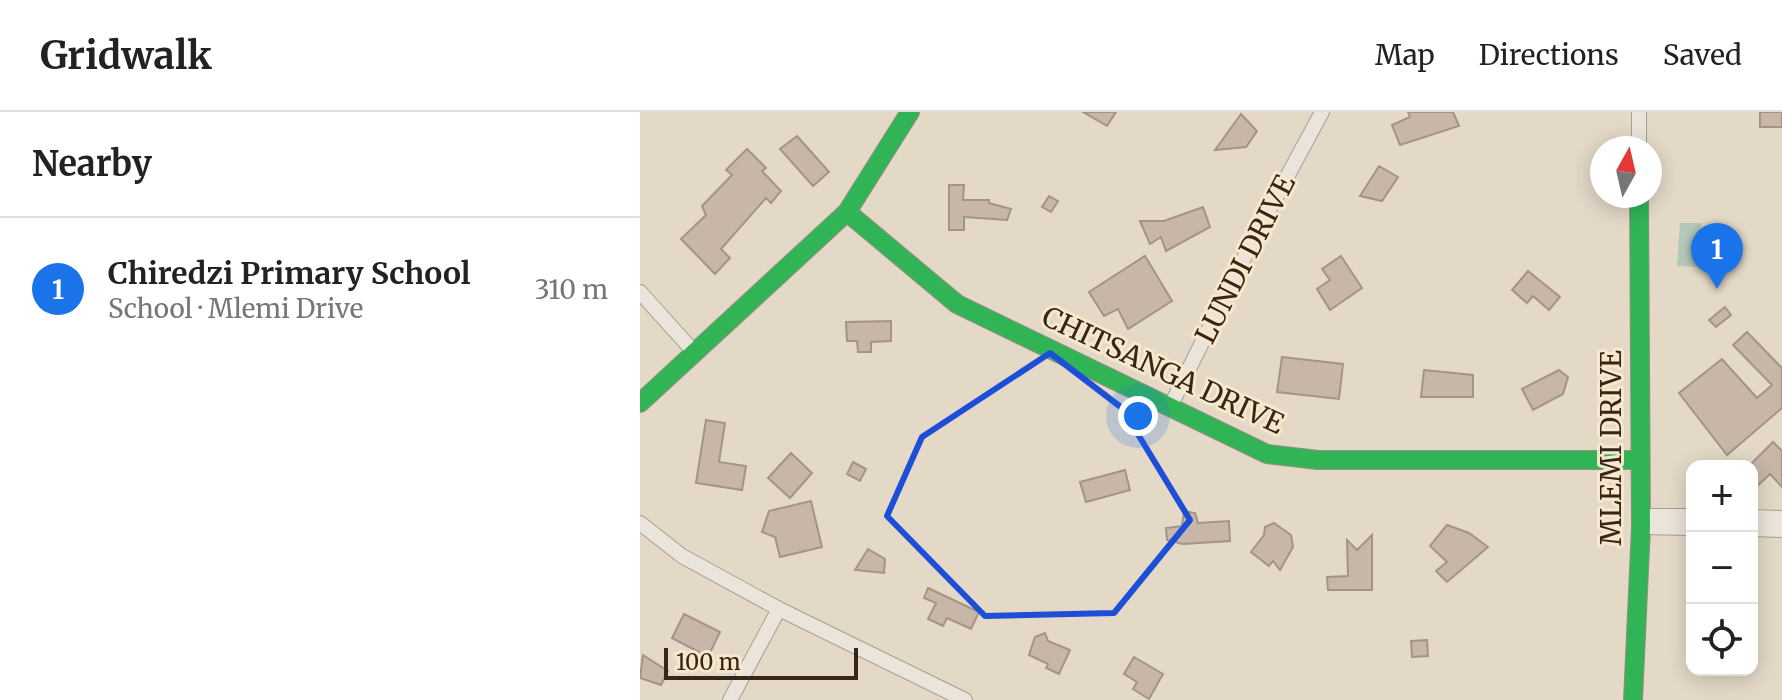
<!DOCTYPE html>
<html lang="en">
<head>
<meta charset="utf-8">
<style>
	body { margin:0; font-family:Merriweather,serif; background:#f6f6f6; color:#222 }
	.controls { position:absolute; right:24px; bottom:24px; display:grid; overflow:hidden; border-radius:16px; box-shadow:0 4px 20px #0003 }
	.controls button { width:72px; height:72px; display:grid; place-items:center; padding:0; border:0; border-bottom:2px solid #e0e0e0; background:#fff; color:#222; font:40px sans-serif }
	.compass { position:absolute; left:950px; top:24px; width:72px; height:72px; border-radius:50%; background:#fff; box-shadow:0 4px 20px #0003; rotate:8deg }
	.scale { position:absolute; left:24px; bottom:20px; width:194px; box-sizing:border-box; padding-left:8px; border:4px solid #36251a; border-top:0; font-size:22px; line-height:28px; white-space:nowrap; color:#36251a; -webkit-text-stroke:6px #f7e7cb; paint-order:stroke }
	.you { position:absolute; left:498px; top:304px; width:28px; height:28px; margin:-20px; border:6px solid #fff; border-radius:50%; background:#1a73e8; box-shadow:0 0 0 12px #1a73e833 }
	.badge { display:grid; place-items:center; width:52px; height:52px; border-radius:50%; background:#1a73e8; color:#fff; font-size:26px; font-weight:700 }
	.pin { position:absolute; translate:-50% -66px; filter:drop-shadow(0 2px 4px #0008) }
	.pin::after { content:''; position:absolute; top:42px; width:28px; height:24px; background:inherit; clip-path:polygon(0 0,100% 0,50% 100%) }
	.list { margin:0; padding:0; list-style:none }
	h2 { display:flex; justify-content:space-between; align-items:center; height:104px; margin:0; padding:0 32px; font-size:34px }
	h2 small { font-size:26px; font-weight:400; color:#767676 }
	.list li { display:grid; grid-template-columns:52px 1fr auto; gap:24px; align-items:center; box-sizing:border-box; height:144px; padding:0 32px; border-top:2px solid #e0e0e0 }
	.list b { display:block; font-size:30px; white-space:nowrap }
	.list p { margin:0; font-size:26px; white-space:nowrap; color:#767676 }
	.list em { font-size:26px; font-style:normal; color:#767676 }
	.icon { flex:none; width:44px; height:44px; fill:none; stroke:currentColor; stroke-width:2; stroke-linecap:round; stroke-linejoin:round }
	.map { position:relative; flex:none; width:1142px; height:588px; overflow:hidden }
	header { display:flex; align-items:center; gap:48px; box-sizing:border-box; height:112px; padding:0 40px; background:#fff; border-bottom:2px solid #e0e0e0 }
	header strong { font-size:38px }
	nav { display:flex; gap:44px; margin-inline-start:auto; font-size:28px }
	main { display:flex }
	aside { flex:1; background:#fff }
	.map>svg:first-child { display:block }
	.water { fill:#b4c8ba }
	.building { fill:#c8b6a8; stroke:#a49487; stroke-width:2 }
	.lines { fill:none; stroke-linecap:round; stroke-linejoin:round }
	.street-casing { stroke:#a89e91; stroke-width:16 }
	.fast-casing { stroke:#988d81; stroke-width:20 }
	.street { stroke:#ebe4da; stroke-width:14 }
	.fast { stroke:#30b455; stroke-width:18 }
	.marked { fill:none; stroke:#1d4ed8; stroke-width:6; stroke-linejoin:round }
	.labels { text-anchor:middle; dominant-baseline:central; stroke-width:6; stroke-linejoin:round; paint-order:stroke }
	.street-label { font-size:28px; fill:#36251a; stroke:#f7e7cb }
</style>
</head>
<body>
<header>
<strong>Gridwalk</strong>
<nav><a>Map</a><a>Directions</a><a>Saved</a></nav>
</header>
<main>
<aside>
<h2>Nearby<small></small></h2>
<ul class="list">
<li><span class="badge">1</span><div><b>Chiredzi Primary School</b><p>School · Mlemi Drive</p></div><em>310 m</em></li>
</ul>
</aside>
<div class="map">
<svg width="1142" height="588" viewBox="0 0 1142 588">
	<rect width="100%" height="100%" fill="#e4d9c7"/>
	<path class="water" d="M 1040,111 L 1061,111 L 1063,155 L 1037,154 Z"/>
	<path class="building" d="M 443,0 L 476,0 L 467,14 Z
		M 768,0 L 813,0 L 819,14 L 760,33 L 752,13 L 770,5 Z
		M 1120,0 L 1142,0 L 1142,15 L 1120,15 Z
		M 601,2 L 617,19 L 606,35 L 575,38 Z
		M 157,24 L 189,60 L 173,74 L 140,37 Z
		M 107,37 L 126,56 L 122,59 L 141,79 L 131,91 L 126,86 L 81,137 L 90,146 L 75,162 L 41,127 L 66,103 L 62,94 L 92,63 L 86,58 Z
		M 739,54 L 758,65 L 742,89 L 720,84 Z
		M 309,73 L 324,73 L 323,88 L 349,88 L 349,91 L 371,97 L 367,108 L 324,105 L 324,118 L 309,118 Z
		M 409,84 L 418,89 L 411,100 L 402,95 Z
		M 563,95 L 570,115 L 526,139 L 521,125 L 510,132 L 500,109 L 524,109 Z
		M 505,144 L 532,189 L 488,217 L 478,197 L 464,204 L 449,180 Z
		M 701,144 L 722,176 L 690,198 L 677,177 L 690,168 L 682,157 Z
		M 888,159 L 920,185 L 909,198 L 893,184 L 887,191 L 872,178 Z
		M 1085,195 L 1091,203 L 1076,215 L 1069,208 Z
		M 251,209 L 251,229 L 231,230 L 231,240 L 218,240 L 217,229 L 207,229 L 206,210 Z
		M 1107,220 L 1142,256 L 1142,296 L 1087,343 L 1039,281 L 1082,247 L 1117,286 L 1132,273 L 1093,233 Z
		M 642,245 L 703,252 L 699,287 L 637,280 Z
		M 784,258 L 833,263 L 833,285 L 781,285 Z
		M 919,258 L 928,265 L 923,282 L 893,298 L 882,277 Z
		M 66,308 L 85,311 L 79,350 L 106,354 L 102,378 L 56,371 Z
		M 1133,330 L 1142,339 L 1142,375 L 1130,362 L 1112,379 L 1112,351 Z
		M 151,341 L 172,361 L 150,386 L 128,366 Z
		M 213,350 L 226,357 L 220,369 L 207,362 Z
		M 485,358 L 490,378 L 446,390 L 440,370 Z
		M 171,389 L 182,435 L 140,445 L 135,425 L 122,420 L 129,399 Z
		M 544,399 L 555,401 L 558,411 L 589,409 L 590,429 L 543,432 L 527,428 L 526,416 L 542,414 Z
		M 634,411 L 651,423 L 653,435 L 640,458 L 633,449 L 629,454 L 611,440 L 624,423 L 625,415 Z
		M 807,413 L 829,421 L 848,435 L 807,470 L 796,459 L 807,450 L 790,434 Z
		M 732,423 L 732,478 L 688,478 L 687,465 L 708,464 L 707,428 L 717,438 Z
		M 228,437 L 245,447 L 244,461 L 215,458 Z
		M 288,476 L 339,500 L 331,517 L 307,506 L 303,514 L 288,507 L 296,491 L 284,486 Z
		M 44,502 L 80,520 L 68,545 L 32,526 Z
		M 405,521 L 408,529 L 430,538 L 419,562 L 406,556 L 408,552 L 389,543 L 395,525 Z
		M 787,528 L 788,544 L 772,545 L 771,529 Z
		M 3,543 L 28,559 L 21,573 L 0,566 Z
		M 494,545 L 523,562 L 509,587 L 493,577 L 497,570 L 484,562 Z"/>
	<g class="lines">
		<defs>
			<path id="street" d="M 999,36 L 999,0
				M 0,180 L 54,240
				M 530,295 L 615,124 L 682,0
				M 1000,404 L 1052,404
				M 1112,405 L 1142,406
				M 0,411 L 42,444 L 139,497 L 325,588
				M 1001,415 L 1052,416
				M 1112,417 L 1142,418
				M 90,588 L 139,497"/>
			<path id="fast" d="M 207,100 L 317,192 L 627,342 L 678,348 L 999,348
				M 0,291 L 207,100 L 270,0
				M 993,588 L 1001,415 L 999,84"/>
		</defs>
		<use href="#street" class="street-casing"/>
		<use href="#fast" class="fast-casing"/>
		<use href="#street" class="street"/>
		<use href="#fast" class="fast"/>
	</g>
	<path class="marked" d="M 410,241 L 482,296 L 550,408 L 474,501 L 345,504 L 247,404 L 282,325 Z"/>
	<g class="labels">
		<g class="street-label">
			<text transform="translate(605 147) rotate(-63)">LUNDI DRIVE</text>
			<text transform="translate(523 258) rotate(25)">CHITSANGA DRIVE</text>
			<text transform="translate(971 336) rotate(-90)">MLEMI DRIVE</text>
		</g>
	</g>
</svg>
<div class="controls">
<button>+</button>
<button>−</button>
<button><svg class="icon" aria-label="locate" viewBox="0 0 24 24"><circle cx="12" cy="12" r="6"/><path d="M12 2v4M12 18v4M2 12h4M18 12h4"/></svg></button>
</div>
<svg class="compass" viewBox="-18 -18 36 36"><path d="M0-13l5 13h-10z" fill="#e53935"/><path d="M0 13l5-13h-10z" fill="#767676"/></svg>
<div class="scale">100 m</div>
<div class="you"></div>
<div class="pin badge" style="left:1077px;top:177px">1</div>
</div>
</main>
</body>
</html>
